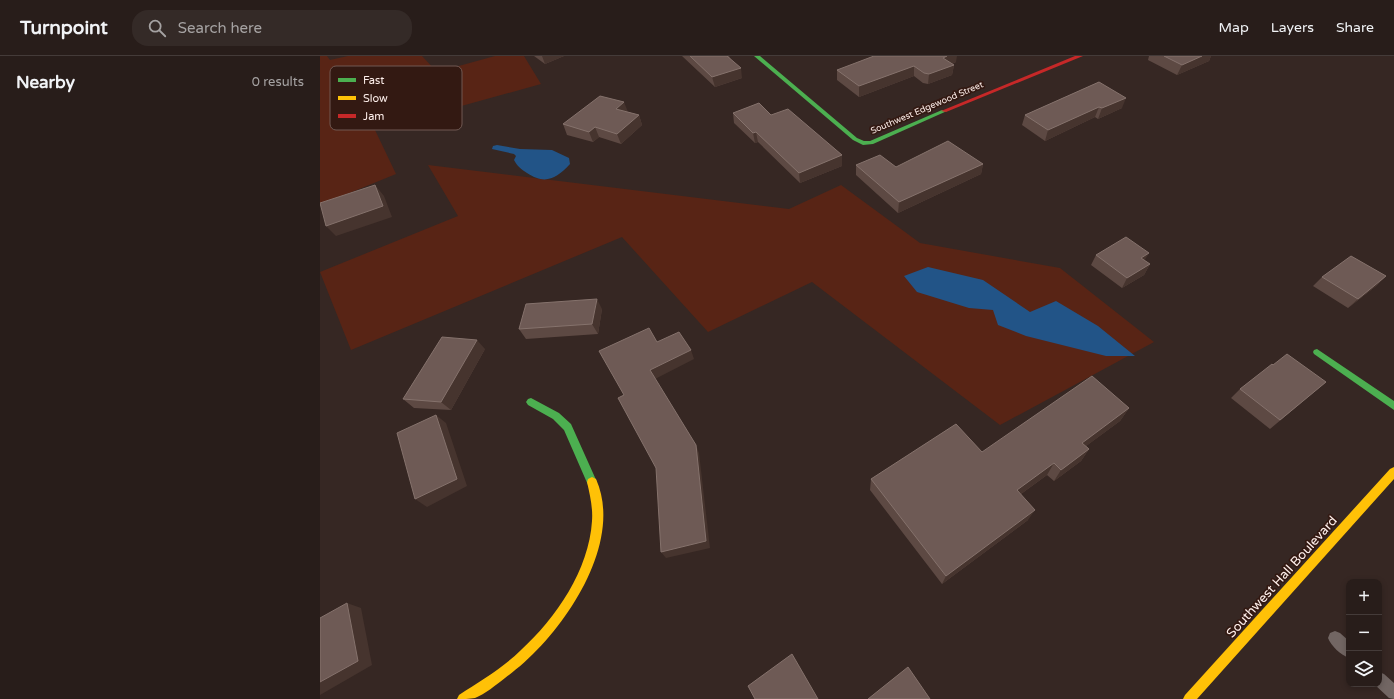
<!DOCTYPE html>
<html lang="en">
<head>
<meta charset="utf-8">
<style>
	body { margin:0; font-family:"Varela Round",sans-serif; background:#342a27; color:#f1f3f6 }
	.controls { position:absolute; right:12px; bottom:12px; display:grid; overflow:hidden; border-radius:8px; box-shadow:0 2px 6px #0003 }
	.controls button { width:36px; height:36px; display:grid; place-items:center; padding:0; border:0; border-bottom:1px solid #443b39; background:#281d1a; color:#f1f3f6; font:20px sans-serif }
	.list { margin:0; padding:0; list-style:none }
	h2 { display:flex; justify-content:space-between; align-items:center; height:52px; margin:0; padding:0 16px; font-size:17px }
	h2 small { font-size:13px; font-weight:400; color:#a5a2a2 }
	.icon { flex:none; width:22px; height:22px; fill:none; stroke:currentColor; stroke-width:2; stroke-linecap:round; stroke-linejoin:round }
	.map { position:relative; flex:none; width:1074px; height:643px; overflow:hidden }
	header { display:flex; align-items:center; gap:24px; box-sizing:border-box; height:56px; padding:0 20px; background:#281d1a; border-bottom:1px solid #443b39 }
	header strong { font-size:19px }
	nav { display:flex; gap:22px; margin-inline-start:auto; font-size:14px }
	.search { width:280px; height:36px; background:#342a27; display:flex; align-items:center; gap:10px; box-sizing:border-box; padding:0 14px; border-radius:16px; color:#a5a2a2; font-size:15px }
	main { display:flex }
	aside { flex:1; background:#281d1a }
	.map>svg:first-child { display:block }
	.green { fill:#582415 }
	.water { fill:#225487 }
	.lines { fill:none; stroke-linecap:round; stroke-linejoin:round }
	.lane { fill:#726663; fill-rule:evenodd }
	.fast { fill:#4caf50; fill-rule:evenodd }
	.slow { fill:#ffc107; fill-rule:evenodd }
	.jam { fill:#c62828; fill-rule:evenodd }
	.wall { fill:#5d4943 }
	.shaded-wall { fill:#46342e }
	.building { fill:#6e5a55; stroke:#85726c }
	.labels { text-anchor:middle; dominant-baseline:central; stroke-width:3.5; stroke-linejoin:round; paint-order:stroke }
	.far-street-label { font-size:9px; fill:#feefeb; stroke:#331912 }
	.near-street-label { font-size:13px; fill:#feefeb; stroke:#331912 }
	.key { fill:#331912; stroke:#705953; stroke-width:1 }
	.key-label { font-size:11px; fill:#feefeb }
</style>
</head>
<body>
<header>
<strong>Turnpoint</strong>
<div class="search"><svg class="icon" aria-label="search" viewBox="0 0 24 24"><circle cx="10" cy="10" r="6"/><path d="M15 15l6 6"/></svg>Search here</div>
<nav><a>Map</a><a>Layers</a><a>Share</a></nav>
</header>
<main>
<aside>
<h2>Nearby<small>0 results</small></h2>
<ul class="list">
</ul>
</aside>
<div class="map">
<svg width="1074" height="643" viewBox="0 0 1074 643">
	<rect width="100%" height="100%" fill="#362723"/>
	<path class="green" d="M 0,0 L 7,0 L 10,4 L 28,0 L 102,0 L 117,16 L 175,0 L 204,0 L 221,28 L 55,74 L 76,118 L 0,149 Z
		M 108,109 L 469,153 L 521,129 L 600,187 L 740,212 L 834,286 L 680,369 L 492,226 L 388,276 L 302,181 L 31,294 L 0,216 L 138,160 Z"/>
	<path class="water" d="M 177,89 L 200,93 L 232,94 L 249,102 L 250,108 C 236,123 225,129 207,117 C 201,113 197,110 194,104 L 196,100 L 194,98 L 172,93 L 173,90 Z
		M 608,211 L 663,224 L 710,256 L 736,245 L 778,270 L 815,300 L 786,300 L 706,280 L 678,269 L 673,254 L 649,252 L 597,236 L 584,220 Z"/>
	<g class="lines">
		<path class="lane" d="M 1015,575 L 1020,577 L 1029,585 L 1029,602 C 1021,599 1011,590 1008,582 L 1010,577 Z
			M 1059,616 L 1064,618 L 1074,627 L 1074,643 L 1069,642 L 1054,628 L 1059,628 Z"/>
		<path class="fast" d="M 434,0 L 440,0 L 537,82 L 544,85 L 550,85 L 622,54 L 627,55 L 553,88 L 543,89 L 533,84 Z
			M 997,293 L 1074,345 L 1074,354 L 994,298 L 993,296 L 994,294 Z
			M 211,342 L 239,357 L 251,368 L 277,426 L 276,429 L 272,431 L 268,429 L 244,374 L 233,363 L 208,349 L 206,346 L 208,343 Z"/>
		<path class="slow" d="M 1074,411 L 1074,423 L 877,643 L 863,643 L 865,639 L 1070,413 Z
			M 272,421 L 276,423 C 306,490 238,585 185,622 C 176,629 165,638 155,642 C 150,643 142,643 137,643 L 139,639 C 160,625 183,612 201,594 C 236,562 269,514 272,465 C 273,452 270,439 267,426 L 268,423 Z"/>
		<path class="jam" d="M 755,0 L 763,0 L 626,56 L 621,55 Z"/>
	</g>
	<path class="wall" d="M 214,0 L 244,0 L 225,8 Z
		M 362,0 L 409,0 L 410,2 L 422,22 L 395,31 Z
		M 829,0 L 891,0 L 889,5 L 857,19 L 828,4 Z
		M 636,6 L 632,8 L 634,9 L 632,19 L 608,28 L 603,27 L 594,20 L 539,41 L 517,24 L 517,14 Z
		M 779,26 L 802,52 L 778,63 L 775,61 L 725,85 L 702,69 L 705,59 Z
		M 308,56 L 319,59 L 322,69 L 301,88 L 279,81 L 273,86 L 247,79 L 243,68 Z
		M 413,57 L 451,59 L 522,99 L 522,110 L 480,127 L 438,86 L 435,87 L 414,67 Z
		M 663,108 L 661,118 L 578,157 L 536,119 L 536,109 L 576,111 Z
		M 776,199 L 825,205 L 830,208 L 824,219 L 802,232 L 771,209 Z
		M 1066,220 L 1056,230 L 1028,252 L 993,230 L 1002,221 Z
		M 282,253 L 278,278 L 206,283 L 199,273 Z
		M 165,293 L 131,354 L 94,352 L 83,343 Z
		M 953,309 L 1006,326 L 950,373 L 911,342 L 920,333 Z
		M 809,352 L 800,365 L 766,390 L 769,393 L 761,405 L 734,425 L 727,419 L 701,438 L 708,464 L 622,528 L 550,434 L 551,423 L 662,396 Z"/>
	<path class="shaded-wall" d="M 222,0 L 244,0 L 225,8 Z
		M 627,0 L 637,0 L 636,6 L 621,12 L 623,2 Z
		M 882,0 L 891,0 L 889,5 L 857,19 L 862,9 Z
		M 634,9 L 632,19 L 608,28 L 609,18 Z
		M 594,10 L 594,20 L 539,41 L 539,30 Z
		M 421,12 L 422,22 L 395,31 L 392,21 Z
		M 806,42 L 802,52 L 778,63 L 782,52 Z
		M 304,46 L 308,56 L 296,53 Z
		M 779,51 L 775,61 L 725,85 L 728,74 Z
		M 319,59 L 322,69 L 301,88 L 297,78 Z
		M 275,71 L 279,81 L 273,86 L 269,76 Z
		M 436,76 L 438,86 L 435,87 L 433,77 Z
		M 522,99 L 522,110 L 480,127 L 479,117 Z
		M 663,108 L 661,118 L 578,157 L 579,146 Z
		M 55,129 L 64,140 L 72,161 L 16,180 L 6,170 Z
		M 829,197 L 823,207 L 821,202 Z
		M 830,208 L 824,219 L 802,232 L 807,222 Z
		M 1066,220 L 1056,230 L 1028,252 L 1038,243 Z
		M 277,243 L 282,253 L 278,278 L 272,268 Z
		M 157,284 L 165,293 L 131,354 L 121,346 Z
		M 371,294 L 374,303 L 335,323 L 330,314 Z
		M 809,352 L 800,365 L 754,399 L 762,387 Z
		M 116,359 L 126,367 L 147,430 L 107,451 L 95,443 Z
		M 376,389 L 379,397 L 390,492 L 346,502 L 341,496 Z
		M 769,393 L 761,405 L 734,425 L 741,414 Z
		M 734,407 L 727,419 L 691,445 L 697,434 Z
		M 715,454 L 708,464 L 622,528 L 626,520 Z
		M 27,547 L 41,552 L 52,609 L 0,639 L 0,626 Z"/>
	<path class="building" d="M 370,0 L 407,0 L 421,12 L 392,21 Z
		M 554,0 L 627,0 L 623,2 L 634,9 L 609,18 L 604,17 L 594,10 L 539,30 L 517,14 Z
		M 844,0 L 882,0 L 862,9 Z
		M 779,26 L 806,42 L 782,52 L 779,51 L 728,74 L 705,59 Z
		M 280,40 L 304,46 L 296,53 L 319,59 L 297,78 L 275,71 L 269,76 L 243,68 Z
		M 439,47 L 451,59 L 468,53 L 522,99 L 479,117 L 436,76 L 433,77 L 413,57 Z
		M 628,85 L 663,108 L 579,146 L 536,109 L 560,99 L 576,111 Z
		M 55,129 L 63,150 L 6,170 L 0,147 Z
		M 806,181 L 829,197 L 821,202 L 830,208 L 807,222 L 776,199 Z
		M 1031,200 L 1066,220 L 1038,243 L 1002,221 Z
		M 277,243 L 272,268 L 199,273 L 206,248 Z
		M 329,272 L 337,286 L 359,276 L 371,294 L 330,314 L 376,389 L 386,485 L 341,496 L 336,412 L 298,342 L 304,339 L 279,295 Z
		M 122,281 L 157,284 L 121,346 L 83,343 Z
		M 967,298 L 1006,326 L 960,364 L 920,333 L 952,308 L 953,309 Z
		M 772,320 L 809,352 L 762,387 L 769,393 L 741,414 L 734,407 L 697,434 L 715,454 L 626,520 L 551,423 L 636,368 L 662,396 Z
		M 116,359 L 137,423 L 95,443 L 77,377 Z
		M 27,547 L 38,605 L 0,626 L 0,562 Z
		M 472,598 L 498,643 L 435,643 L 428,630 Z
		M 588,611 L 610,643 L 548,643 Z"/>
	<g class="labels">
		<g class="far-street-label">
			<text transform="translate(607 52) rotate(-23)">Southwest Edgewood Street</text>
		</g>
		<g class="near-street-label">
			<text transform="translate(962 521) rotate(-48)">Southwest Hall Boulevard</text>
		</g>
	</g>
	<rect x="10" y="10" width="132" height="64" rx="6" class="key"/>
	<rect x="18" y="22" width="18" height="4" fill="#4caf50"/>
	<rect x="18" y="40" width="18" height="4" fill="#ffc107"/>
	<rect x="18" y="58" width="18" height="4" fill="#c62828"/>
	<g class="key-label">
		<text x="43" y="28">Fast</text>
		<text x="43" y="46">Slow</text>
		<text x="43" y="64">Jam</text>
	</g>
</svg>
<div class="controls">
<button>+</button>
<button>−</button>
<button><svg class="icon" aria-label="layers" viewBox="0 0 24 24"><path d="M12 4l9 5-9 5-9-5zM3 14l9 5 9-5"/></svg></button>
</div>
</div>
</main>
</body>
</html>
